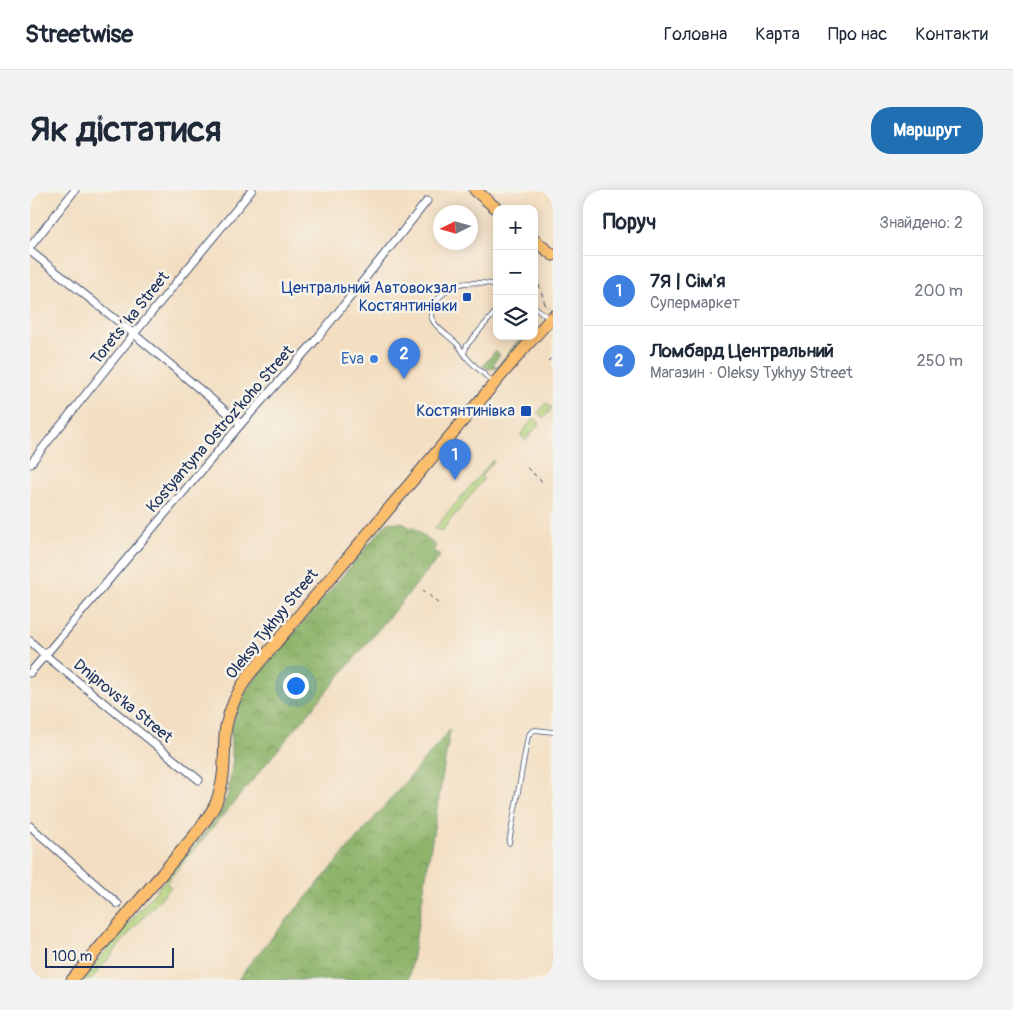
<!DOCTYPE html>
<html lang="uk">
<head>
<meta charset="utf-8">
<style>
	body { margin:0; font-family:Pangolin,sans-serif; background:#f2f2f3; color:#1f2937 }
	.controls { position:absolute; right:15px; top:15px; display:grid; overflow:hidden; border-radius:10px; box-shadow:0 2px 12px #0003 }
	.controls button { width:45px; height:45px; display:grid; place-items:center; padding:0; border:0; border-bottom:1px solid #e0e1e3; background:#fff; color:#1f2937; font:25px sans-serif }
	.compass { position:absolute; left:403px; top:15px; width:45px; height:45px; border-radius:50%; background:#fff; box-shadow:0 2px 12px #0003; rotate:265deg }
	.scale { position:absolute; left:15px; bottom:12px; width:129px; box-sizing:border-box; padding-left:5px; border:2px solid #1b2f5e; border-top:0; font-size:14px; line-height:18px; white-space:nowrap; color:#1b2f5e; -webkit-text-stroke:4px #f7f3e8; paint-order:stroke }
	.you { position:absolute; left:265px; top:495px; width:18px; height:18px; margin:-12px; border:4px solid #fff; border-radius:50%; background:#1a73e8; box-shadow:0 0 0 8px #1a73e833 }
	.badge { display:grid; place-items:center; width:32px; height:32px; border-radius:50%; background:#1f6fb2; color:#fff; font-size:16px; font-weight:700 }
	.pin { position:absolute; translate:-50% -41px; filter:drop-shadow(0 1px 2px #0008) }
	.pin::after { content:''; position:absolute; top:26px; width:18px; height:15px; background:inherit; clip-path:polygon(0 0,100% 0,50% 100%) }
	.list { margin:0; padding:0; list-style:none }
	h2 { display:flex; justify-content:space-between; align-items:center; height:65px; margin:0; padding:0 20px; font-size:21px }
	h2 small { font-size:16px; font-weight:400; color:#747a83 }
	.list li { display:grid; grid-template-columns:32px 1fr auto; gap:15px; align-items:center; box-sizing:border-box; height:70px; padding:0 20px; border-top:1px solid #e0e1e3 }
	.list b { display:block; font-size:19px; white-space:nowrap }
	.list p { margin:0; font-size:16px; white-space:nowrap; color:#747a83 }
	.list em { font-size:16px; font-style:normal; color:#747a83 }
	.icon { flex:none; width:28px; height:28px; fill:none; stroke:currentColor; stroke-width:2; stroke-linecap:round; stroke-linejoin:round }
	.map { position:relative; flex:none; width:523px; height:790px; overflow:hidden; border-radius:20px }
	header { display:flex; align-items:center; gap:30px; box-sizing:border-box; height:70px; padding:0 25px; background:#fff; border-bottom:1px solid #e0e1e3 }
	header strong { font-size:24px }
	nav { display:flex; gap:28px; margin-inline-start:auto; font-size:18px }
	.intro { display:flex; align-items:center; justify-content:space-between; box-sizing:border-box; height:120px; padding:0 30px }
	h1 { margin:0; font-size:35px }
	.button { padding:12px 22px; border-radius:20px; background:#1f6fb2; color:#fff; font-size:18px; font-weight:700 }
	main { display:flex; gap:30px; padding:0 30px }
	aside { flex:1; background:#fff; border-radius:20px; box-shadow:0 2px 12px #0003 }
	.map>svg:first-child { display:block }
	.grass { fill:url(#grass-tufts); stroke:#67806c }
	.forest { fill:url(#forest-crowns); stroke:#547264 }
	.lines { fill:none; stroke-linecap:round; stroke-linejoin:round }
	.lane-casing { stroke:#3b496d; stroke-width:5.5 }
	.street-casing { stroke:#3b496d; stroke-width:9 }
	.primary-casing { stroke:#3b496d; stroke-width:13 }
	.path { stroke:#3b496d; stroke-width:1; stroke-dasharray:4 4; stroke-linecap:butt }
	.lane { stroke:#fff; stroke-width:4 }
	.street { stroke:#fff; stroke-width:7 }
	.primary { stroke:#fabe6d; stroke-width:11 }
	.path-bridge { stroke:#3b496d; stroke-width:1; stroke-dasharray:4 4; stroke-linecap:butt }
	.transit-dot { fill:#1a4fb4; stroke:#f7f3e8; stroke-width:2 }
	.shop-dot { fill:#3f7fe0; stroke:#f7f3e8; stroke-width:2 }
	.labels { text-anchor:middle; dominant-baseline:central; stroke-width:5; stroke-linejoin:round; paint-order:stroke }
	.transit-label { font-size:16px; fill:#164399; stroke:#f7f3e8; text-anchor:end }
	.street-label { font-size:16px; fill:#1b2f5e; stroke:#f7f3e8 }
	.shop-label { font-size:16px; fill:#366cbe; stroke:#f7f3e8; text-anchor:end }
</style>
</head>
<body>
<header>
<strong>Streetwise</strong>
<nav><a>Головна</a><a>Карта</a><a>Про нас</a><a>Контакти</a></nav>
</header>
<div class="intro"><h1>Як дістатися</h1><a class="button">Маршрут</a></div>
<main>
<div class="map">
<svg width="523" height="790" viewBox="0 0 523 790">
	<defs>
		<pattern id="grass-tufts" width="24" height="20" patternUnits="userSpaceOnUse" patternTransform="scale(1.25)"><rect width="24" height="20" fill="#b3d27a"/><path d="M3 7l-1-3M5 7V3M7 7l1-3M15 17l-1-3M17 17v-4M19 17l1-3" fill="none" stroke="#99b56c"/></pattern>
		<pattern id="forest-crowns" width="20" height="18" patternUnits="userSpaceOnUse" patternTransform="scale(1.25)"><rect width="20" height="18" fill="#8eb46a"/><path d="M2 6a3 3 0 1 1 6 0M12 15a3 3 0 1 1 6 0" fill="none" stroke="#73935a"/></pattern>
	</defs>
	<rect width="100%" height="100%" fill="#f7f3e8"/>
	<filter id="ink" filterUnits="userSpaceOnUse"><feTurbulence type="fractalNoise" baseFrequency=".02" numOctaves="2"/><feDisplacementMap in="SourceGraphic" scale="10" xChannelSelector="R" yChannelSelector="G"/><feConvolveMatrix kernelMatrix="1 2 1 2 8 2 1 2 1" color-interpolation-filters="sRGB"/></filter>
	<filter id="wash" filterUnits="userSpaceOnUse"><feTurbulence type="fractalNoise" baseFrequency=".0096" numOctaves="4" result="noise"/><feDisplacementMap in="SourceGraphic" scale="20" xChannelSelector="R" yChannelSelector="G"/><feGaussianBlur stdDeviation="1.12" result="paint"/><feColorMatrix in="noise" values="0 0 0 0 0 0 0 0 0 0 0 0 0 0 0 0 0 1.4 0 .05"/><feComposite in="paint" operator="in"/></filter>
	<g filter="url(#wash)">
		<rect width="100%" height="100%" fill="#f3dec1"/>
		<path class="grass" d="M 516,213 L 522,218 L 514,228 L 508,223 Z
			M 504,228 L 510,233 L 496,250 L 490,245 Z
			M 463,270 L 464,271 L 451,286 L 454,289 L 411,342 L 407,339 L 404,339 Z
			M 167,652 L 169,654 L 136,693 L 141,697 L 102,740 L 61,790 L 51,790 Z"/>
		<path class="forest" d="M 492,146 L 495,146 L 467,178 L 458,179 L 453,176 L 465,161 L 470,165 L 463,174 L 467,177 Z
			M 358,332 L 370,333 L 373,332 L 379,338 L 383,337 L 406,356 L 403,360 L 410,366 L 169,654 L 167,652 L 192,620 L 198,604 L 203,569 L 201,560 L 201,539 L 206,523 L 213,506 L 226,488 Z
			M 420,540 L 379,790 L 208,790 L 220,773 Z"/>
	</g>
	<g filter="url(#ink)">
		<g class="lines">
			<defs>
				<path id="lane" d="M 504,116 L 518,128
					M 434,163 L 437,155 L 467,120
					M 463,193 C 455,184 445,177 438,169 C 433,164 431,157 426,153 C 416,143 392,131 404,113 C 407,109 411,106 415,102 C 427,90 451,92 467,95
					M 479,653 L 498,546 L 502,541 L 506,540 L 523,542"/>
				<path id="street" d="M 0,57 L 45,0
					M 0,61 L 104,144 L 211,234
					M 0,274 L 104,144 L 222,0
					M 0,451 L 15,465 L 169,590
					M 0,483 L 211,234 L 285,151 L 397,11
					M 0,636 L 88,714"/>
				<path id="primary" d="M 445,0 L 467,19
					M 504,50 L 523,65
					M 42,790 L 164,646 C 172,635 181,625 186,613 C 191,600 194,584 194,571 C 195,559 194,547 196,536 C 200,517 208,501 218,486 L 490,163 L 523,126"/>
			</defs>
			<use href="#lane" class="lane-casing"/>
			<use href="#street" class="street-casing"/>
			<use href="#primary" class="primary-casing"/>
			<path class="path" d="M 509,95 L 515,114
				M 518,171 L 523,167
				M 497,278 L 514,293
				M 393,400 L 410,415"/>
			<use href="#lane" class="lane"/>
			<use href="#street" class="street"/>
			<use href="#primary" class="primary"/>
			<path class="path-bridge" d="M 515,114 L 523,126"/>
		</g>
	</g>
	<g class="transit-dot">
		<rect x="432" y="102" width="10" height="10" rx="2.5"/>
		<rect x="490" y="215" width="12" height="12" rx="2.5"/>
	</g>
	<circle class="shop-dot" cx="344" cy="169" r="5"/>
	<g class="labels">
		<g class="transit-label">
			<text x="427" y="98">Центральний Автовокзал<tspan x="427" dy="18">Костянтинівки</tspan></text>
			<text x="485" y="221">Костянтинівка</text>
		</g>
		<g class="street-label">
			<text transform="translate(100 128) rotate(-51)">Toretsʹka Street</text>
			<text transform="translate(190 239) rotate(-49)">Kostyantyna Ostroz'koho Street</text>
			<text transform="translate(242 434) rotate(-51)">Oleksy Tykhyy Street</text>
			<text transform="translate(93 511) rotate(39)">Dniprovs'ka Street</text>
		</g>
		<g class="shop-label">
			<text x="334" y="169">Eva</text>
		</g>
	</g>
</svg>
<div class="controls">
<button>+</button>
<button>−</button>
<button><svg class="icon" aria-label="layers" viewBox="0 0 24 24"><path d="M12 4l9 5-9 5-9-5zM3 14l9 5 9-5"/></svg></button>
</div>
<svg class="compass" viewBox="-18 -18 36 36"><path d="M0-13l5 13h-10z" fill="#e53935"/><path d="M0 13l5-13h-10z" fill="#747a83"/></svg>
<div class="scale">100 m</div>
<div class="you"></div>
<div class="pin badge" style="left:425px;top:290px;background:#3f7fe0">1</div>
<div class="pin badge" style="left:374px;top:189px;background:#3f7fe0">2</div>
</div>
<aside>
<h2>Поруч<small>Знайдено: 2</small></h2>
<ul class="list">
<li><span class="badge" style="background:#3f7fe0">1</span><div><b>7Я | Сім'я</b><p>Супермаркет</p></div><em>200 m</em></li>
<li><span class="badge" style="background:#3f7fe0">2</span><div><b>Ломбард Центральний</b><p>Магазин · Oleksy Tykhyy Street</p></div><em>250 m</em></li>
</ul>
</aside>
</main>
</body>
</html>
